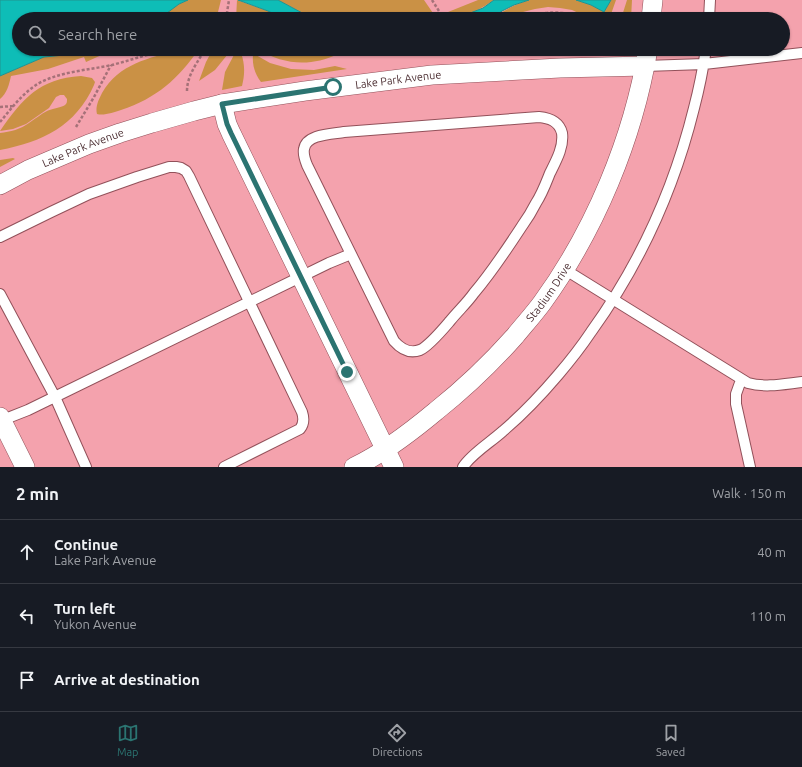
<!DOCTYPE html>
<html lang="en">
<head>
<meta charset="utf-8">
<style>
	body { margin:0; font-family:Ubuntu,sans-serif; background:#242831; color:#f1f3f6 }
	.stop { position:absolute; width:12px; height:12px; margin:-9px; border:3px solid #2b7471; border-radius:50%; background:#fff }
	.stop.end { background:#2b7471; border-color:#fff; box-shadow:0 1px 4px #0008 }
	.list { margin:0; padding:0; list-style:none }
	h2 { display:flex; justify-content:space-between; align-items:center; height:52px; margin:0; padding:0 16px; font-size:17px }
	h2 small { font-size:13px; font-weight:400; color:#9ea1a6 }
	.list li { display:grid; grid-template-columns:26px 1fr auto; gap:12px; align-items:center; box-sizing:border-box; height:64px; padding:0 16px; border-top:1px solid #363941 }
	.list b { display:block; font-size:15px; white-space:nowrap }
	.list p { margin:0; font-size:13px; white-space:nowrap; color:#9ea1a6 }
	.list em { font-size:13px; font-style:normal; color:#9ea1a6 }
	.icon { flex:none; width:22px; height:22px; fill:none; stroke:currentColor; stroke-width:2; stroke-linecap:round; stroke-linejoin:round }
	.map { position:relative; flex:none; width:802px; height:467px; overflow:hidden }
	.search { position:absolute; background:#171b24; box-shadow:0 1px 3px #0004; left:12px; right:12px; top:12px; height:44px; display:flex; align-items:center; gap:10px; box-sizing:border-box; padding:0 14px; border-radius:22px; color:#9ea1a6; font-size:15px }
	.sheet { height:244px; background:#171b24 }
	nav { display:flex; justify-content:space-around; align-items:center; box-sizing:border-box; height:56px; border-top:1px solid #363941; background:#171b24; font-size:11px; color:#9ea1a6 }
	nav a { display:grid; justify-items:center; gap:2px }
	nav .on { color:#2b7471 }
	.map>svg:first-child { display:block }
	.built { fill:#f4a2ad; fill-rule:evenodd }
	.green { fill:#ca9145 }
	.water { fill:#0ebdb7; stroke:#219390 }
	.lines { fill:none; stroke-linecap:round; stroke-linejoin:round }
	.lane-casing { stroke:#92515a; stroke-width:12 }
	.street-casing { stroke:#92515a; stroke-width:20 }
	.path { stroke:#a57178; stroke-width:2.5; stroke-dasharray:3 2; stroke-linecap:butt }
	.lane { stroke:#fff; stroke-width:10 }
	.street { stroke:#fff; stroke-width:19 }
	.route { stroke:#2b7471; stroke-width:5 }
	.labels { text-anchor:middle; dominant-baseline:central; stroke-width:4; stroke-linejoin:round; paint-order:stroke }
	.street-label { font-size:11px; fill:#4d3034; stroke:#f5c8cd }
</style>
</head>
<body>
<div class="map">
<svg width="802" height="467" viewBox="0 0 802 467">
	<rect width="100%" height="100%" fill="#fbb1ba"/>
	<path class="built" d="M 0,0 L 802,0 L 802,467 L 0,467 ZM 19,19 L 783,19 L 783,49 L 19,49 Z"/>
	<path class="green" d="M 188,0 L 221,0 L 217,16 L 214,19 L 158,19 L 179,4 Z
		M 237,0 L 268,11 L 284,19 L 236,19 Z
		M 278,0 L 424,0 L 437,19 L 318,19 L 306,15 Z
		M 478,0 L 494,0 C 484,7 463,19 450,19 L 448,12 Z
		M 529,0 L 576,0 L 591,5 L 604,12 L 611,0 L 616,0 L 610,17 L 607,18 L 602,14 L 597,19 L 591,19 L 572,10 L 560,8 L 548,7 L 535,9 L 523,12 L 510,19 L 492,19 C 504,10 514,5 529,0 Z
		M 627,0 L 632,0 L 631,19 L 621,19 Z
		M 76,49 L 115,49 L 86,62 L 84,57 L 48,69 L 11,76 C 9,85 7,93 0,99 L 0,76 L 44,57 L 64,55 Z
		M 179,49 L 199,49 C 178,79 157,98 121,110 C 114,112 104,116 97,114 C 95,107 99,99 102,93 C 119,63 149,59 179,49 Z
		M 213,49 L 232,49 L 215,70 L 199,81 L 206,62 Z
		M 258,49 L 445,49 C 409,57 375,55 338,51 L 338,54 C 311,67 283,65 258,49 Z
		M 481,49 L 525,49 L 533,52 L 468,56 Z
		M 579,49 L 609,49 L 610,51 L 578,51 Z
		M 238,52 L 241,53 C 245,64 245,74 242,86 L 222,90 L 225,72 L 235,53 Z
		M 253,55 L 256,55 L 270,63 L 291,69 L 314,70 L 335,66 L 347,69 L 261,82 C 255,74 252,65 253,55 Z
		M 81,76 L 92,78 L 95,82 L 94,85 C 76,126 42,142 0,150 L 0,133 C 10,132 21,129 29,123 C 35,119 41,114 47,111 C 51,109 63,107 65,105 C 67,103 67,102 67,99 L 64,95 L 60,95 L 56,97 L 49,108 L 26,124 L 13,129 L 0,131 C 23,98 39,79 81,76 Z
		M 13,158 L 15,159 L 0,167 L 0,160 Z"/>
	<path class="water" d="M 0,0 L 188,0 L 179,4 L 159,19 L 19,19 L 19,49 L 76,49 L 64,55 L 44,57 L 0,76 Z
		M 238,0 L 278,0 L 306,15 L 318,19 L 284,19 L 268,11 Z
		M 494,0 L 529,0 L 514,5 L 502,11 L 492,19 L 455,19 L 483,8 Z
		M 576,0 L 611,0 L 604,12 L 591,5 Z"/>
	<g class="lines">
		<defs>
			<path id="lane" d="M 709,19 L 710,0
				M 645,66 L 704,64 L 802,53
				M 539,117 C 549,118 559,121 562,133 C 564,147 556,161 550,173 C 546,183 542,194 536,203 C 532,211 527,219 522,226 C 507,249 492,272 474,293 C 467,303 458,311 450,321 C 444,328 429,346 420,350 C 409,354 401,349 394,341 L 307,165 C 305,160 303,154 304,149 C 306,134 332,134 344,132 Z
				M 0,237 L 51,212 L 89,194 L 137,177 L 169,167 L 176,167 L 181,168 L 186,171 L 189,176 L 302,412 C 304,418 304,424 300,429 L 224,467
				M 564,269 L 748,383 C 766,388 784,384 802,382
				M 0,294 L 55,397 L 86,467
				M 741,380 L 736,394 L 736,404 L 750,467
				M 0,421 L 28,410 L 329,263 L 351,254
				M 463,467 C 471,454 491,442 503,431 C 523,414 541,395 558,375 C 570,361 581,347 591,332 C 640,264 674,189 694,108 C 699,89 703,69 706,49"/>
			<g id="street">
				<path d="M 651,19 L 653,0"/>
				<path d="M 222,104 L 227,124 L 231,133 L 394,467"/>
				<path id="s1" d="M 0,185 L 28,170 L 89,144 L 120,133 L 152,123 L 194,111 L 222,104 L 305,91 L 432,75 L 560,68 L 645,66"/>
				<path d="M 0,417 L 25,467"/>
				<path id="s2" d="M 354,467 C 382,454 412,431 436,411 C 465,388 491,363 515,336 C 524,325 533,315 542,303 C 595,230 633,139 648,49"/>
			</g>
		</defs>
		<use href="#lane" class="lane-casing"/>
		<use href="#street" class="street-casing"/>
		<path class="path" d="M 432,0 L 444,19
			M 548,13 L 548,19
			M 226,19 L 229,0
			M 521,19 C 534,14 550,11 563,13 C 568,14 574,17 579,19
			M 457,49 L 458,52
			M 187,91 C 187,75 198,62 205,49
			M 0,107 L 13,106
			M 0,122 C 11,109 21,95 36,85 C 56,72 89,70 112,65 C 131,60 149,54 168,49
			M 76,127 L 94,97 L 111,65"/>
		<use href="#lane" class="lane"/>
		<use href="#street" class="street"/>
	</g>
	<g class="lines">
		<path class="route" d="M 333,87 L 222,104 L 227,124 L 231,133 L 347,372"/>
	</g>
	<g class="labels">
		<g class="street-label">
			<text stroke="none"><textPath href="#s1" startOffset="415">Lake Park Avenue</textPath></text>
			<text stroke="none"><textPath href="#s1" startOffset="91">Lake Park Avenue</textPath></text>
			<text stroke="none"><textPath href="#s2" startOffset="264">Stadium Drive</textPath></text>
		</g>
	</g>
</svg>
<div class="stop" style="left:333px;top:87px"></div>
<div class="stop end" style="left:347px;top:372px"></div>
<div class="search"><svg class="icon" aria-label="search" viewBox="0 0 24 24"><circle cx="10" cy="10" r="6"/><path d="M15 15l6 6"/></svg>Search here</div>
</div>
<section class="sheet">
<h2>2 min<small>Walk · 150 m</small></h2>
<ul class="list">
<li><svg class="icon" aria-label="ahead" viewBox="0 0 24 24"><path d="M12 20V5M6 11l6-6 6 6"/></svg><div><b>Continue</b><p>Lake Park Avenue</p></div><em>40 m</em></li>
<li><svg class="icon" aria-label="left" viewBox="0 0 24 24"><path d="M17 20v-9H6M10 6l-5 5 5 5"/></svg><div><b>Turn left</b><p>Yukon Avenue</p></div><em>110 m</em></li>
<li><svg class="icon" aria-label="arrive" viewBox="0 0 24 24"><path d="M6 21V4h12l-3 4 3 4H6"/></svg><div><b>Arrive at destination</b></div></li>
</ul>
</section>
<nav>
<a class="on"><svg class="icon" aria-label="map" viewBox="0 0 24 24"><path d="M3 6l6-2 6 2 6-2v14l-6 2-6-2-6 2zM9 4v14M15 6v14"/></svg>Map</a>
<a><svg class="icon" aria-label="directions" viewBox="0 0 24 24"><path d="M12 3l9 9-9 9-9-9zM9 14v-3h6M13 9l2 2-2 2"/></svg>Directions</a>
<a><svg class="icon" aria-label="saved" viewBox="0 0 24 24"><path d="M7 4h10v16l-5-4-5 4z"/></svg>Saved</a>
</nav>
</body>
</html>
